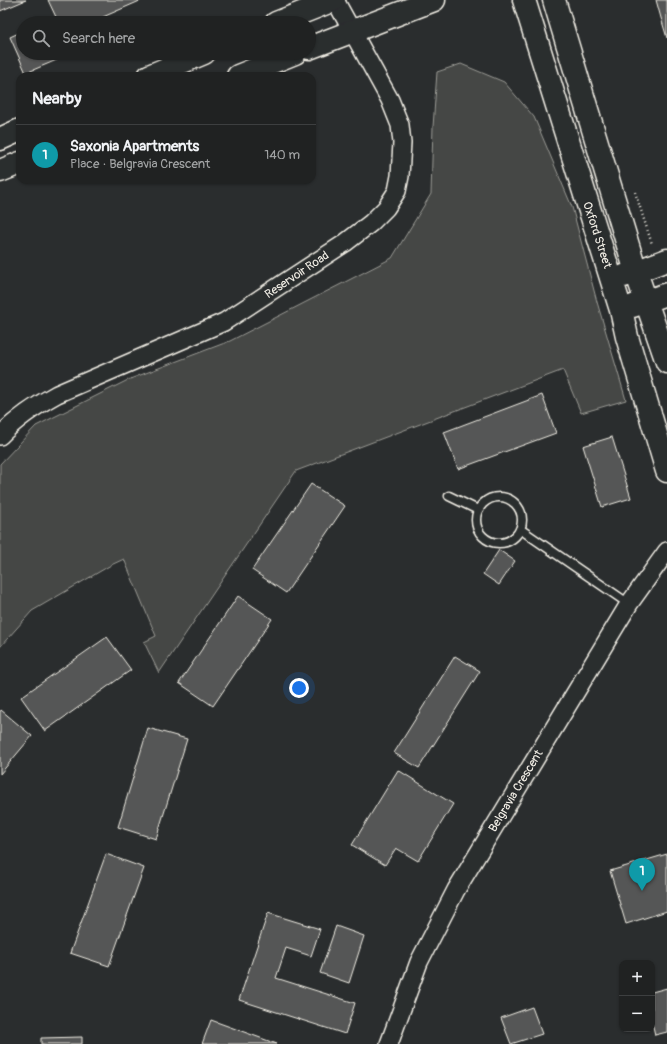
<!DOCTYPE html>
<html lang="en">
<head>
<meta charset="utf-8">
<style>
	body { margin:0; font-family:Pangolin,sans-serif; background:#282a2a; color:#f1f3f6 }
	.controls { position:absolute; right:12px; bottom:12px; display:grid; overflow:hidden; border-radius:8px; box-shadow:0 1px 3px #0004 }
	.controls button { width:36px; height:36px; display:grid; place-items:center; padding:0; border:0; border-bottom:1px solid #3d3f40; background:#202222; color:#f1f3f6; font:20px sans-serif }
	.you { position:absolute; left:299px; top:688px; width:14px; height:14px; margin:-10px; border:3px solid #fff; border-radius:50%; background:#1a73e8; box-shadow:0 0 0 6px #1a73e833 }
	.badge { display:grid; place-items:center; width:26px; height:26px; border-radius:50%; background:#bca0f2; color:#fff; font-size:13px; font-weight:700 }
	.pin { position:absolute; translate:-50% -33px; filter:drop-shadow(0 1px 2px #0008) }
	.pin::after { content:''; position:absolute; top:21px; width:14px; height:12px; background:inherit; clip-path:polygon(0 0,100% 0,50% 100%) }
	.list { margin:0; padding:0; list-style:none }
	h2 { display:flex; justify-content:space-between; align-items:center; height:52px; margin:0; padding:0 16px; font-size:17px }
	h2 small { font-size:13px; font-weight:400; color:#a2a4a5 }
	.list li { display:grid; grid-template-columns:26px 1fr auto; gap:12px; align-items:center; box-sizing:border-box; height:60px; padding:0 16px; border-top:1px solid #3d3f40 }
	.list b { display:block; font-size:15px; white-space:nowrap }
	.list p { margin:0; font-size:13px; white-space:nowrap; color:#a2a4a5 }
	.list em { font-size:13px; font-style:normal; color:#a2a4a5 }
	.icon { flex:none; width:22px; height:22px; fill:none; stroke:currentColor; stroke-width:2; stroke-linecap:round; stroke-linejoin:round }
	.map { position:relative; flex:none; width:667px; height:1044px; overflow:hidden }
	.search { position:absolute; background:#202222; box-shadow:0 1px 3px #0004; left:16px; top:16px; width:300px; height:44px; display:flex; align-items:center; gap:10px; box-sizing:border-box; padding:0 14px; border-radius:22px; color:#a2a4a5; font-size:15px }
	.panel { position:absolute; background:#202222; box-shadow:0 1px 3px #0004; left:16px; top:72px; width:300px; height:112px; border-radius:12px }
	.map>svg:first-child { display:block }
	.green { fill:#444645; stroke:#9c9c96 }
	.building { fill:#555756; stroke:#f4f1e8 }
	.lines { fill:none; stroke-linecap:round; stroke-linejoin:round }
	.lane-casing { stroke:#f4f1e8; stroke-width:11 }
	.street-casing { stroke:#f4f1e8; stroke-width:20 }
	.primary-casing { stroke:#f4f1e8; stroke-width:25 }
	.path { stroke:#f4f1e8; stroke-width:2.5; stroke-dasharray:1 3; stroke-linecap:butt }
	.lane { stroke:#2a2d2e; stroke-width:8 }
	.street { stroke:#2a2d2e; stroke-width:17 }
	.primary { stroke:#2a2d2e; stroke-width:22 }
	.labels { text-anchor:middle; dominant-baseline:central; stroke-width:3.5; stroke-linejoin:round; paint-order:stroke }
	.street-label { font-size:12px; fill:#f4f1e8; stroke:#2a2d2e }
</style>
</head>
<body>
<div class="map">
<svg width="667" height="1044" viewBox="0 0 667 1044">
	<rect width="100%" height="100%" fill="#2a2d2e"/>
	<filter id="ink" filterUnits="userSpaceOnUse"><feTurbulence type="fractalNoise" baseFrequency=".025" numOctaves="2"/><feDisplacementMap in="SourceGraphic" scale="8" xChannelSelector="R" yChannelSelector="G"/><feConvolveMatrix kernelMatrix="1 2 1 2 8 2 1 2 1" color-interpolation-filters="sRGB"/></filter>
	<g filter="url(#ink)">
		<path class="green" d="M 461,64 L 504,82 L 534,117 L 572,207 L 597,302 L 626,400 L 581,413 L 563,370 L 296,471 L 159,673 L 144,642 L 156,636 L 124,559 L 111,565 L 32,611 L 0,647 L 0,464 L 36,426 L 130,379 L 230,341 L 392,258 L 431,194 L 433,127 L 437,72 Z"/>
		<path class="building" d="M 0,0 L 26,0 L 0,11 Z
			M 48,0 L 142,0 L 103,17 L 105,23 L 41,23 L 56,17 Z
			M 656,0 L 667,0 L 667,38 L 661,18 Z
			M 23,31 L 23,53 L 73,53 L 26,73 L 10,37 Z
			M 542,395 L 556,433 L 458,469 L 444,432 Z
			M 612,437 L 631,498 L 602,507 L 583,446 Z
			M 311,484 L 345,506 L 286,593 L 252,570 Z
			M 499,550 L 515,561 L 499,585 L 483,574 Z
			M 238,596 L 272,619 L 213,706 L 179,683 Z
			M 107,637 L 131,670 L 45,731 L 21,697 Z
			M 455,656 L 480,671 L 419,768 L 394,753 Z
			M 1,710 L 32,736 L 0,774 L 0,712 Z
			M 148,728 L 187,739 L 156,839 L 118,827 Z
			M 398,770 L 453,804 L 418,861 L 396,848 L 385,865 L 352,845 Z
			M 106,854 L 144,868 L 109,966 L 70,953 Z
			M 667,854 L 667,911 L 626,924 L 610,871 Z
			M 268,913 L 320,929 L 311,956 L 286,948 L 276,978 L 355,1003 L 345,1034 L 239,1000 Z
			M 336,926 L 364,936 L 349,983 L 320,973 Z
			M 667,988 L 667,1032 L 655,1035 L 652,1022 L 652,992 Z
			M 532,1007 L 542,1034 L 511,1044 L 501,1018 Z
			M 211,1020 L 277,1044 L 202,1044 Z
			M 82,1037 L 82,1044 L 41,1044 L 41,1038 Z"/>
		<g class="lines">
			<defs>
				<path id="lane" d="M 449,496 L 478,510
					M476 520a23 23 0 1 1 46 0a23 23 0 1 1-46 0Z
					M 520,529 L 629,604"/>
				<path id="street" d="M 0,436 C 16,419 37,405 57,394 L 224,322 L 345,243 L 371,223 L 386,208 L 397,191 L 400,176 L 402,143 L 400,125 L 390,100 L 335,0
					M 389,1044 L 419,962 L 456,890 L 629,604 L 667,551"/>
				<path id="primary" d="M 524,0 L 621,310 L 627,337 L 667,471
					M 554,0 L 636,272 L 667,362
					M 276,23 L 334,0
					M 309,48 L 434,0
					M 149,76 L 204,53
					M 238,76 L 295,53
					M 0,139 L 20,130
					M 0,171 L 20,163
					M 624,276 L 667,260
					M 633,306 L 667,294"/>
			</defs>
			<use href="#lane" class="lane-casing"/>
			<use href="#street" class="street-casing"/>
			<use href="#primary" class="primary-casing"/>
			<path class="path" d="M 635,192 L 652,244"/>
			<use href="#lane" class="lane"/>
			<use href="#street" class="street"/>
			<use href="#primary" class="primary"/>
		</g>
	</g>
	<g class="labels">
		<g class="street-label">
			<text transform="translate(597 235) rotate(72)">Oxford Street</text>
			<text transform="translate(297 275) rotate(-34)">Reservoir Road</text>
			<text transform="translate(516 791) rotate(-59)">Belgravia Crescent</text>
		</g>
	</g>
</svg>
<div class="controls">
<button>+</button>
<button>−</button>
</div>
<div class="you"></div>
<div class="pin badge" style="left:642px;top:891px;background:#0f9aa8">1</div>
<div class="search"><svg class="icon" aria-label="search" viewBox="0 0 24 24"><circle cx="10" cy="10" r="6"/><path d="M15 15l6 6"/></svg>Search here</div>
<section class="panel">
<h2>Nearby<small></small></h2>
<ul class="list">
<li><span class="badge" style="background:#0f9aa8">1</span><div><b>Saxonia Apartments</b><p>Place · Belgravia Crescent</p></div><em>140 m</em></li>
</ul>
</section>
</div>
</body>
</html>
